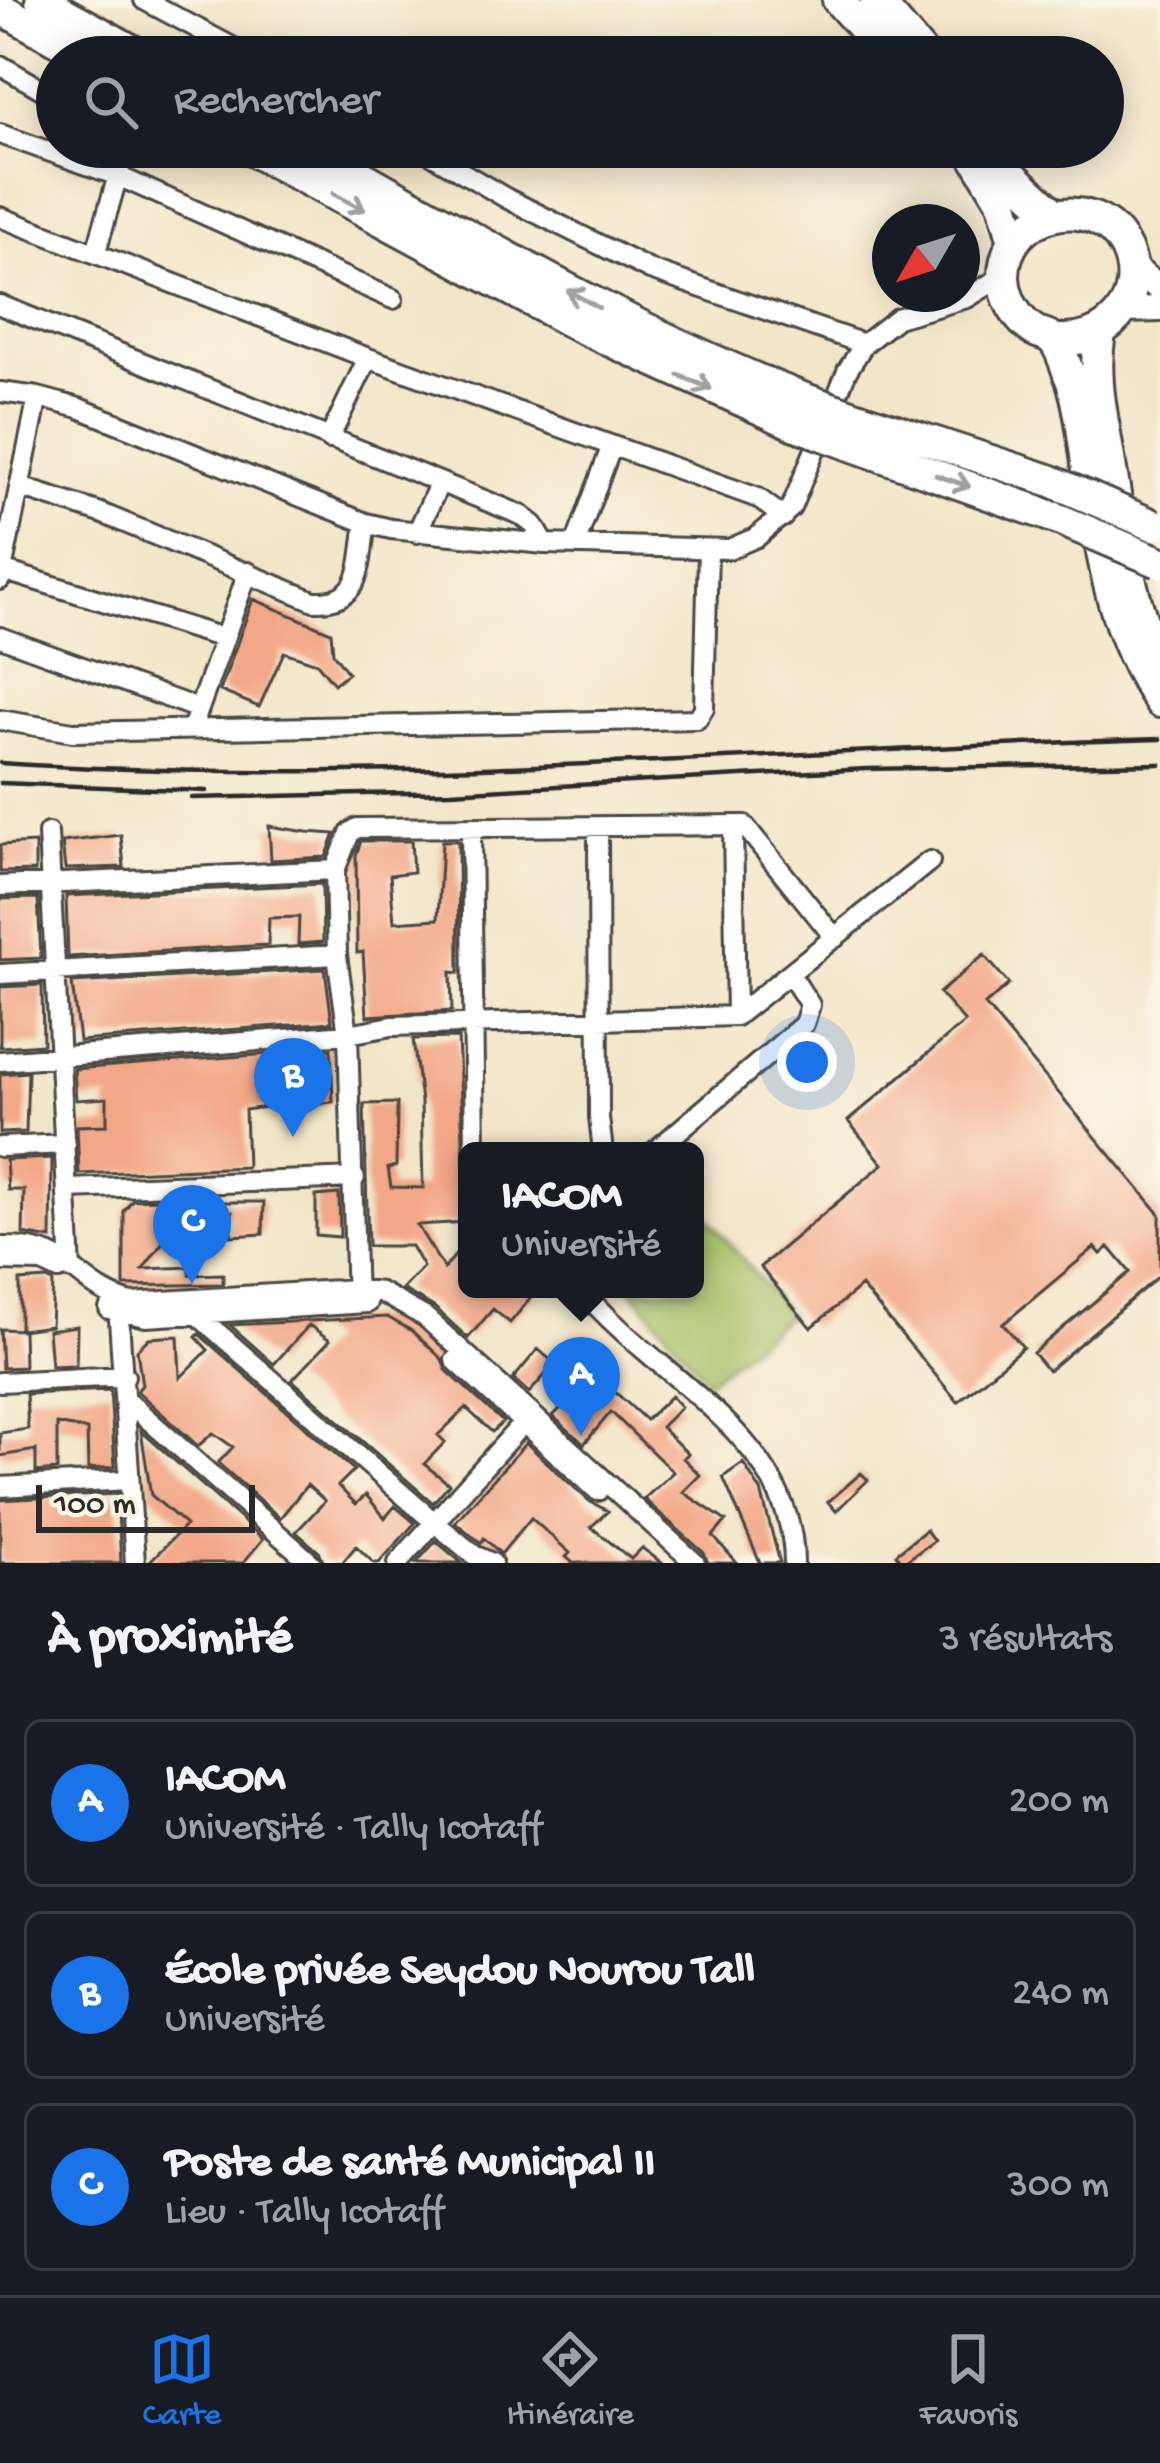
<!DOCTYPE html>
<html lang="fr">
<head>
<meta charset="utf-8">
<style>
	body { margin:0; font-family:"Gochi Hand",sans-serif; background:#242831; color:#f1f3f6 }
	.compass { position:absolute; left:872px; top:204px; width:108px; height:108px; border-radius:50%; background:#171b24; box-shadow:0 6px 30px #0003; rotate:231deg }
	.scale { position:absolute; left:36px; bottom:30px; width:219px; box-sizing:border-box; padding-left:12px; border:6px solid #2b2b2b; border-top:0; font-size:33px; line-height:42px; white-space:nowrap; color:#2b2b2b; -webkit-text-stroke:9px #fcf5e5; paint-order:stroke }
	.you { position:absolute; left:807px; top:1062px; width:42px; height:42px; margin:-30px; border:9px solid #fff; border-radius:50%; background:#1a73e8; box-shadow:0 0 0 18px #1a73e833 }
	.badge { display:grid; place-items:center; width:78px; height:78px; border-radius:50%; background:#1a73e8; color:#fff; font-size:39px; font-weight:700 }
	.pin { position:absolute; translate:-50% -99px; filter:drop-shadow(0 3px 6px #0008) }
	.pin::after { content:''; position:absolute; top:63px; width:42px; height:36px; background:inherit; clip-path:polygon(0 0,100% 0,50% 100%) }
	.popup { position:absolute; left:458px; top:1142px; width:246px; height:156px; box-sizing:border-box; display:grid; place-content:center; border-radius:18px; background:#171b24; filter:drop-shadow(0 3px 9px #0005); font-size:39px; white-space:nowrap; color:#9ea1a6 }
	.popup b { font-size:45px; color:#f1f3f6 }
	.popup::after { content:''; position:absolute; left:50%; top:100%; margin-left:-24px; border:24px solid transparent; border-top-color:#171b24 }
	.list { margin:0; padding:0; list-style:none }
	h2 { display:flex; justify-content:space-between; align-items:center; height:156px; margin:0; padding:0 48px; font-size:51px }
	h2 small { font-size:39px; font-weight:400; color:#9ea1a6 }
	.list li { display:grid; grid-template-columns:78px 1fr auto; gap:36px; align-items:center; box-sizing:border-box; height:168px; margin:0 24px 24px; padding:0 24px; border:3px solid #363941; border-radius:18px }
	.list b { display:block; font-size:45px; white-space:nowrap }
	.list p { margin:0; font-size:39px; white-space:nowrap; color:#9ea1a6 }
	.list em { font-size:39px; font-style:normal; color:#9ea1a6 }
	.icon { flex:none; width:66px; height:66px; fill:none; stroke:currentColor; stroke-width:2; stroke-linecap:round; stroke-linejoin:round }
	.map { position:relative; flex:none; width:1160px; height:1563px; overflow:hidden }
	.search { position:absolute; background:#171b24; box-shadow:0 6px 30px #0003; left:36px; right:36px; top:36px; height:132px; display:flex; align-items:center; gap:30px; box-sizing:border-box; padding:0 42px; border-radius:66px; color:#9ea1a6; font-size:45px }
	.sheet { height:732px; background:#171b24 }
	nav { display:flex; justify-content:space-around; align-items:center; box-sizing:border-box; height:168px; border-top:3px solid #363941; background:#171b24; font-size:33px; color:#9ea1a6 }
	nav a { display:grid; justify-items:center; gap:6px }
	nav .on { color:#1a73e8 }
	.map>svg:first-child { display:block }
	.green { fill:#a5bf66; stroke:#687548; stroke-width:3 }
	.building { fill:#f2a787 }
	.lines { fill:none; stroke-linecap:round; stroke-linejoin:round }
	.minor-casing { stroke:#494743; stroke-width:24 }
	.major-casing { stroke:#494743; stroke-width:30 }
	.highway-casing { stroke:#494743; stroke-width:36 }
	.minor { stroke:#fff; stroke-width:18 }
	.major { stroke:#fff; stroke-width:24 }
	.highway { stroke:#fff; stroke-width:30 }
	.rail { stroke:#2b2b2b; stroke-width:4.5 }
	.highway-bridge-casing { stroke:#494743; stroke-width:36; stroke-linecap:butt }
	.highway-bridge { stroke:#fff; stroke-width:30 }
	.oneway { stroke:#a0a0a0 }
</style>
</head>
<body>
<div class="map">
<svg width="1160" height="1563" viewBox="0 0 1160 1563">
	<rect width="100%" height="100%" fill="#fcf5e5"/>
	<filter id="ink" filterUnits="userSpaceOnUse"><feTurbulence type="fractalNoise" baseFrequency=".00833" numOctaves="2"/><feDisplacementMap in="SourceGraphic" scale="24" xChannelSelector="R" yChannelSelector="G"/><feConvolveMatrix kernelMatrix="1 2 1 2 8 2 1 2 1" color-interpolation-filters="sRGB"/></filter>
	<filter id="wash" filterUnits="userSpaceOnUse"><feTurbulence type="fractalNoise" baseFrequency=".004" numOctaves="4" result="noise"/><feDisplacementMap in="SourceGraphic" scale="48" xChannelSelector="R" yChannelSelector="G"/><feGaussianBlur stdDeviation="2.7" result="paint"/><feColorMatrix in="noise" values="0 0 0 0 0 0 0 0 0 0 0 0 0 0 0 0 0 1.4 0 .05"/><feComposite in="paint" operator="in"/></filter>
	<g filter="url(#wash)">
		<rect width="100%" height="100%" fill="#f2e6c9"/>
		<path class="green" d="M 695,1202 L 789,1315 L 708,1381 L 631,1289 L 695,1289 Z"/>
		<g id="blocks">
			<path class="building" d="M 253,599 L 331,632 L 333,653 L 348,673 L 334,684 L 317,663 L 284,652 L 259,707 L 220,691 Z
				M 269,826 L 307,832 L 335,834 L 326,857 L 271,860 Z
				M 121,835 L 124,867 L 65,869 L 62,842 Z
				M 411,841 L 413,872 L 390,875 L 394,922 L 438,919 L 442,841 L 458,841 L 459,973 L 451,972 L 452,1011 L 367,1016 L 363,952 L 357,953 L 356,855 L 361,841 Z
				M 35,843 L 35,871 L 0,872 L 0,845 Z
				M 322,884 L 323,942 L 298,944 L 299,917 L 269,918 L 268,945 L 68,957 L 66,896 Z
				M 38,898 L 41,958 L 0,960 L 0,899 Z
				M 984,955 L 1009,984 L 985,1005 L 1160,1214 L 1160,1275 L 1048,1371 L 1033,1353 L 1130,1272 L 1109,1247 L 1101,1254 L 1095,1247 L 1003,1324 L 1023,1347 L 958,1402 L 861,1286 L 811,1328 L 760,1267 L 883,1164 L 848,1121 L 965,1022 L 939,993 Z
				M 325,969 L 332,1022 L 79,1041 L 72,983 Z
				M 42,985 L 43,1044 L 0,1047 L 0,987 Z
				M 458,1038 L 467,1222 L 417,1225 L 444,1269 L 467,1241 L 467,1289 L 538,1289 L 510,1323 L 493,1309 L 468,1338 L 434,1307 L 402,1289 L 423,1267 L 411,1246 L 368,1246 L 364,1104 L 397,1103 L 396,1166 L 388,1168 L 391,1187 L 423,1188 L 421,1101 L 413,1039 Z
				M 331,1049 L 333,1102 L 305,1105 L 304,1051 Z
				M 281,1053 L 287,1104 L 245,1110 L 247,1167 L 79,1174 L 77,1126 L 107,1125 L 107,1098 L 76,1100 L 74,1069 Z
				M 28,1072 L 26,1132 L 0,1133 L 0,1074 Z
				M 52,1158 L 51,1239 L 23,1234 L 24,1190 L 8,1190 L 6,1160 Z
				M 339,1194 L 340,1237 L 316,1235 L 316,1196 Z
				M 211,1197 L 211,1202 L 264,1202 L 263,1234 L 231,1236 L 232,1212 L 183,1215 L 143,1269 L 190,1267 L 190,1275 L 223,1274 L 223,1284 L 124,1286 L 124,1211 L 132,1200 Z
				M 47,1279 L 53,1282 L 51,1326 L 20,1330 L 20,1281 Z
				M 387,1317 L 412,1331 L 442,1359 L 446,1370 L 503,1422 L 492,1432 L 466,1408 L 438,1435 L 445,1442 L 424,1464 L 449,1484 L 433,1503 L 292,1380 L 330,1340 L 309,1325 L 274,1364 L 230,1325 Z
				M 77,1326 L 76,1365 L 51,1366 L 48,1330 Z
				M 0,1329 L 23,1330 L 24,1367 L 2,1368 Z
				M 199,1334 L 354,1470 L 338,1486 L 356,1504 L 366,1495 L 385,1518 L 395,1506 L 415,1523 L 379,1563 L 374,1563 L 356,1546 L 342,1563 L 324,1563 L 320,1553 L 296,1532 L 325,1501 L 307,1485 L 280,1518 L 218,1463 L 233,1447 L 213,1433 L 198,1446 L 137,1391 L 142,1385 L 137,1350 L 149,1338 L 178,1336 L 180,1378 L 208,1350 L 196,1337 Z
				M 538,1349 L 555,1364 L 529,1393 L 513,1379 Z
				M 603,1381 L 646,1420 L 671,1396 L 681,1407 L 661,1427 L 688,1454 L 683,1458 L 700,1475 L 683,1492 L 726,1521 L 713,1536 L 737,1563 L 708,1563 L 704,1553 L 644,1499 L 673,1472 L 611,1412 L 584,1444 L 553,1416 L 580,1389 L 587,1395 Z
				M 110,1390 L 115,1467 L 88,1469 L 87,1430 L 57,1424 L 57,1470 L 36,1472 L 36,1450 L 0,1456 L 0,1433 L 28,1429 L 26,1394 Z
				M 141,1431 L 263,1539 L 243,1563 L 148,1563 L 186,1525 L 151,1495 Z
				M 526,1443 L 589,1501 L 608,1511 L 591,1527 L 631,1559 L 642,1548 L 662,1563 L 573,1563 L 566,1557 L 570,1553 L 531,1518 L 501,1554 L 484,1538 L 481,1543 L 455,1522 Z
				M 743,1463 L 761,1491 L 780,1563 L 760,1563 L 723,1477 Z
				M 861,1473 L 868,1480 L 836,1511 L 828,1502 Z
				M 117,1494 L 121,1563 L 0,1563 L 0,1500 Z
				M 926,1530 L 934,1541 L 903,1563 L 896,1554 Z
				M 436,1541 L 462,1563 L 416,1563 Z"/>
		</g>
	</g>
	<g filter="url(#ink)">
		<use href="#blocks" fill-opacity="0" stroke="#494743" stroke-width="3"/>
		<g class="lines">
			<defs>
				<path id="minor" d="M 144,0 L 251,57
					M 0,65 L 57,98
					M 0,134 L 118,176 L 393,299
					M 419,147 L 506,198 L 650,270 L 864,344
					M 0,217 L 368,358 L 758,498 L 783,517
					M 96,252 L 126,147
					M 0,305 L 521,515 L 534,525 L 545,544
					M 0,392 L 38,397 L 79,408 L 366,523 L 391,529 L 545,544 L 729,549 L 757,537 L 791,508 L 847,371 L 864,344 L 897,318 L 967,298 L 1004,275
					M 329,439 L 368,358
					M 20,487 L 101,513 L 314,601 C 365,603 359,562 366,523
					M 417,533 L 439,484
					M 575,545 L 611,448
					M 2,570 L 223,638
					M 0,580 L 38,397
					M 0,637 L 199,709
					M 0,720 L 73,732 L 697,719 L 704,708 L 708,550
					M 195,720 L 248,572
					M 733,825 L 736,1016
					M 598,827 L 599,1118 L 603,1151
					M 471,830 L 475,1151
					M 48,833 L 71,1270
					M 0,886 L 335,870
					M 0,974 L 337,955
					M 0,1061 L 348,1034 L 392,1026 L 736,1016 L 930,861
					M 0,1147 L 66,1144
					M 655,1151 L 804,1024 L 810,1005 L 790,974
					M 69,1189 L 355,1178
					M 0,1247 C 75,1245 70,1285 131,1303 L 354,1289 L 380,1292 L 425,1317 L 695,1563
					M 0,1261 L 42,1262 L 59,1270
					M 582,1289 C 652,1376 794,1435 794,1563
					M 356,1302 L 348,1034 L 337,955 L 335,870 L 350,833 L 357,828 L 744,825 L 835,938
					M 118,1304 L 135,1563
					M 109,1309 L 146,1317 L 367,1303
					M 193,1311 L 434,1522 L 474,1555 L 492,1563
					M 455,1360 L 598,1491
					M 0,1382 L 125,1376
					M 126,1400 L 311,1563
					M 0,1487 L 129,1480
					M 398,1563 L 523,1423"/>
				<path id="major" d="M 1132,266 L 1160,289
					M 1123,310 L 1160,309"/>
				<path id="highway" d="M 41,0 L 144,57
					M 838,0 L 889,57
					M 876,0 L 925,57
					M 0,8 L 87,57
					M 246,147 L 580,327 L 796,425
					M 309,147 C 472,237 631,331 805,399
					M 969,147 L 1003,203 L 1014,242
					M 994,147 L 1012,175 L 1054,214
					M 1100,333 C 1092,377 1103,419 1110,464 C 1122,533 1128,601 1160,665
					M 1052,339 C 1104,348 1150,300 1126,249 C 1097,188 1003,211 1004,277 C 1005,299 1017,320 1035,331 C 1040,334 1047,334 1051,338 C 1061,346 1066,368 1071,379 C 1081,407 1083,439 1088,469 C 1101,551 1111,632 1160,702
					M 860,418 L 1049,480
					M 848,444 L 1056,518"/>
			</defs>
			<use href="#minor" class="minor-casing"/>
			<use href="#major" class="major-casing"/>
			<use href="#highway" class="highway-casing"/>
			<use href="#minor" class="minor"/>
			<use href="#major" class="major"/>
			<use href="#highway" class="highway"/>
			<path class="rail" d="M 0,763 C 387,788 773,750 1160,739
				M 0,783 L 207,791
				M 192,798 L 451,792 L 866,769 L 1160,764"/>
			<defs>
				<path id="highway-bridge" d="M 805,399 L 860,418
					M 796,425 L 848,444
					M 1049,480 L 1153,525
					M 1056,518 L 1159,562"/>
			</defs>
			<use href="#highway-bridge" class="highway-bridge-casing"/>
			<use href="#highway-bridge" class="highway-bridge"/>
		</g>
		<defs><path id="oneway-shaft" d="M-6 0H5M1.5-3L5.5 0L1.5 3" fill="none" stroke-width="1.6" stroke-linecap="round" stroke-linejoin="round" transform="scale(3)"/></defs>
		<g class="oneway">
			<use href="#oneway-shaft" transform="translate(349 202) rotate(28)"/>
			<use href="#oneway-shaft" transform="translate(583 299) rotate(-151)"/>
			<use href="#oneway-shaft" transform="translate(695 382) rotate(23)"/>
			<use href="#oneway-shaft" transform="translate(953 481) rotate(19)"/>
		</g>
	</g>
</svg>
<svg class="compass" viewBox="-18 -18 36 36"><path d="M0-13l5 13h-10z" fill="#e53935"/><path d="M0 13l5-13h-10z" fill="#9ea1a6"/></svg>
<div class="scale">100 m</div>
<div class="you"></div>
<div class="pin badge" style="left:581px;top:1436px">A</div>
<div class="popup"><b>IACOM</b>Université</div>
<div class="pin badge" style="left:293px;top:1137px">B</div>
<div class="pin badge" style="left:192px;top:1284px">C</div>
<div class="search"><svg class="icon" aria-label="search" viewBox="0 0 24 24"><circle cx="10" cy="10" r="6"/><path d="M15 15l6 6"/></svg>Rechercher</div>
</div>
<section class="sheet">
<h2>À proximité<small>3 résultats</small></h2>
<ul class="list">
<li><span class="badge">A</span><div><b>IACOM</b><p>Université · Tally Icotaff</p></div><em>200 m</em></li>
<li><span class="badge">B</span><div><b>École privée Seydou Nourou Tall</b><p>Université</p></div><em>240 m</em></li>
<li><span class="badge">C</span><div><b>Poste de santé Municipal II</b><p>Lieu · Tally Icotaff</p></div><em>300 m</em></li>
</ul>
</section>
<nav>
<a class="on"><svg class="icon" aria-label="map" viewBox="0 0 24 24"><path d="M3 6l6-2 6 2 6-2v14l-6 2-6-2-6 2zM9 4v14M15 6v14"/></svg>Carte</a>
<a><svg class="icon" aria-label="directions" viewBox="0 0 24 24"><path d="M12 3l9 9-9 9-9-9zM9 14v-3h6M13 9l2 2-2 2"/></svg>Itinéraire</a>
<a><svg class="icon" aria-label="saved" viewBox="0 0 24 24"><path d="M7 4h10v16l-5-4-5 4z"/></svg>Favoris</a>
</nav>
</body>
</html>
